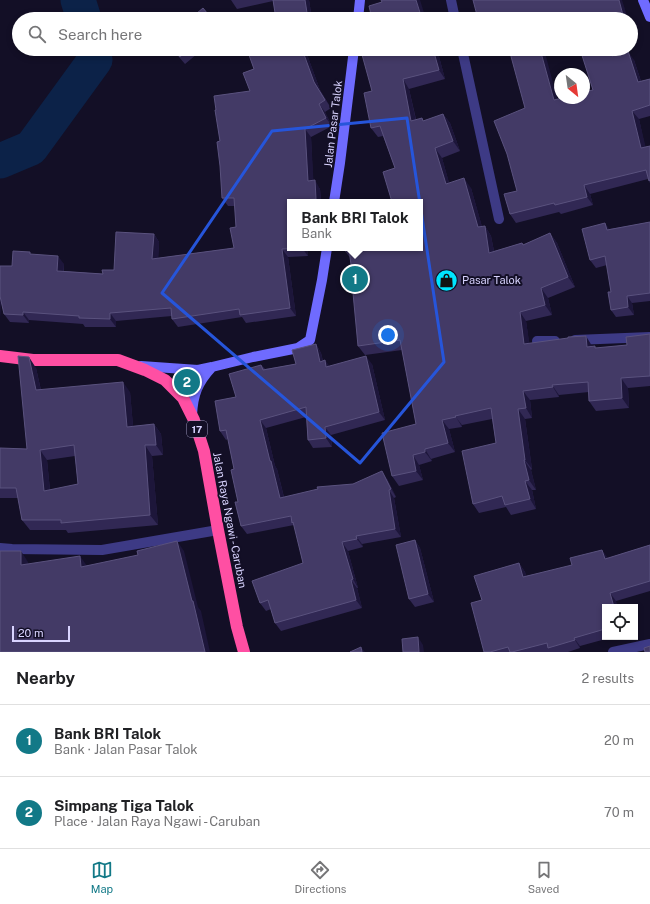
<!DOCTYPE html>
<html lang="en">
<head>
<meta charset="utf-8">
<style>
	body { margin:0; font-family:"Public Sans",sans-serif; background:#f6f6f6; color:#202124 }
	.controls { position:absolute; right:12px; bottom:12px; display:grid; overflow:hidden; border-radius:0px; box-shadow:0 2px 6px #0003 }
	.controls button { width:36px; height:36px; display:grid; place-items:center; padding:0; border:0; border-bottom:1px solid #e0e0e0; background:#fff; color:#202124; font:20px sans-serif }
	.compass { position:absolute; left:554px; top:68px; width:36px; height:36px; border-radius:50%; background:#fff; box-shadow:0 2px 6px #0003; rotate:151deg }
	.scale { position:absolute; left:12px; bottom:10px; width:58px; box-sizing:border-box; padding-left:4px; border:2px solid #d9d4ff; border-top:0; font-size:11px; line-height:14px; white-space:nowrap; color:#d9d4ff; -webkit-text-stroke:3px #130f26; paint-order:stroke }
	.you { position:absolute; left:388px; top:335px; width:14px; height:14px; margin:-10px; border:3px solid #fff; border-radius:50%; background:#1a73e8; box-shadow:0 0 0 6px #1a73e833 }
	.badge { display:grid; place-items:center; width:26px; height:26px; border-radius:50%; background:#127987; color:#fff; font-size:13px; font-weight:700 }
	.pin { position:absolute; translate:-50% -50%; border:2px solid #fff; box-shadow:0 1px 4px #0006 }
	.popup { position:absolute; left:287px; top:199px; width:136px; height:52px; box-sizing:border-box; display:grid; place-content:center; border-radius:0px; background:#fff; filter:drop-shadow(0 1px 3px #0005); font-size:13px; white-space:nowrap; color:#757577 }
	.popup b { font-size:15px; color:#202124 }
	.popup::after { content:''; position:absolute; left:50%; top:100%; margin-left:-8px; border:8px solid transparent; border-top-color:#fff }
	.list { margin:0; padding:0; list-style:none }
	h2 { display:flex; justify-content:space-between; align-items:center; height:52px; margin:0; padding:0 16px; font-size:17px }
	h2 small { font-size:13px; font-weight:400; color:#757577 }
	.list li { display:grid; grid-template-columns:26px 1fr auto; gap:12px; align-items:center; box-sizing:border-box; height:72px; padding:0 16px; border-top:1px solid #e0e0e0 }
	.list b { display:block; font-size:15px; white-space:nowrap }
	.list p { margin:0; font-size:13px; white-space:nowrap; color:#757577 }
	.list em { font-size:13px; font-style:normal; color:#757577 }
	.icon { flex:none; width:22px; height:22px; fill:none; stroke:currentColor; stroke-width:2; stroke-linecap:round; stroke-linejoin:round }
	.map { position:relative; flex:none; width:650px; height:652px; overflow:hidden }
	.search { position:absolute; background:#fff; box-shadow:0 2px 6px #0003; left:12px; right:12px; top:12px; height:44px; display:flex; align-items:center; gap:10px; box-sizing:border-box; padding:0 14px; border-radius:22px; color:#757577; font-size:15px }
	.sheet { height:196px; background:#fff }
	nav { display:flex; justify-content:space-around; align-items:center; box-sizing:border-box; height:56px; border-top:1px solid #e0e0e0; background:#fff; font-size:11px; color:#757577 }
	nav a { display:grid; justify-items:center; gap:2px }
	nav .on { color:#127987 }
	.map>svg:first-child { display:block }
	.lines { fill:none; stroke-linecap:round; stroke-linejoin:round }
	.river { stroke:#0c2248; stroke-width:35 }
	.street { stroke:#3d3a85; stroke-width:10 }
	.secondary { stroke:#6f6bff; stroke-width:10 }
	.highway { stroke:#ff4fa3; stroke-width:12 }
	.wall { fill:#312854; fill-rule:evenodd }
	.shaded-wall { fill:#1d163a }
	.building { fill:#433a66; stroke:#5a527e; fill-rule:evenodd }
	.marked { fill:none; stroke:#2655da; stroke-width:3; stroke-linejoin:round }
	.labels { text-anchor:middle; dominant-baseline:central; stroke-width:4; stroke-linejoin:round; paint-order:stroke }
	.shield { fill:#130f26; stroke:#9e99be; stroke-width:1 }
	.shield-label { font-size:10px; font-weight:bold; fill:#d9d4ff }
	.street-label { font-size:11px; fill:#d9d4ff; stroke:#130f26 }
	.poi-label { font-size:11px; fill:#d9d4ff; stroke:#130f26; text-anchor:start }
</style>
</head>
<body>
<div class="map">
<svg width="650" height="652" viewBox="0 0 650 652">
	<rect width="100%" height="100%" fill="#130f26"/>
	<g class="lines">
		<path class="river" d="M 78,0 L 84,19
			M 0,161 L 31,148 L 95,60 L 92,49"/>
		<path class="street" d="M 451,0 L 455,19
			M 462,49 L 499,219
			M 575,340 L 650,337
			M 537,341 L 555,341
			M 0,548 L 12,549 L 102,550 L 218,530
			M 613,652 L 650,644"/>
		<path class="secondary" d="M 643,0 L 650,17
			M 358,19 L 360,0
			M 334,202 L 340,163 L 354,49
			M 141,366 L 198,370 L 212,367 L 253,357 L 298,348 L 310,340 L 322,280 L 327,248
			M 192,415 C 193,394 198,382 212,367"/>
		<path class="highway" d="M 0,356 L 33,360 L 118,360 L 145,370 L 165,380 L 183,398 L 194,420 L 204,451 L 218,530 L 237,627 L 244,652"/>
	</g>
	<path class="wall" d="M 231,0 L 309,0 L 312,19 L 276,19 L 273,1 L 237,9 Z
		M 172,49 L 203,49 L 185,64 Z
		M 266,49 L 305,49 L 320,90 L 331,108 L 325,112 L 332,126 L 311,137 L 313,181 L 320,189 L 321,202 L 290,202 L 307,248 L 308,256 L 288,257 L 296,316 L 246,323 L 242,317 L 178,327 L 172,319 L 172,316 L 116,321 L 116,327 L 85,327 L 83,324 L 29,320 L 29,323 L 10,322 L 4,314 L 0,266 L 12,266 L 31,254 L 64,264 L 64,271 L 103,274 L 114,270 L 154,234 L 159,242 L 158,258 L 234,248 L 236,227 L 235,206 L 228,206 L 222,198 L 220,141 L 216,110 L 250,91 L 254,69 Z
		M 437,49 L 445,79 L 409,89 L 416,119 L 424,121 L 443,114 L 450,123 L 460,151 L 442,158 L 449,183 L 471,188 L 482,227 L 485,226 L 491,236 L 494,251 L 522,243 L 524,245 L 550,233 L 557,243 L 575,287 L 548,298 L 552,315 L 526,321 L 529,343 L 592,346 L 597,348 L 627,345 L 650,334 L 650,386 L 628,388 L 629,408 L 596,411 L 589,401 L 589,392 L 559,395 L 559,397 L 530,400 L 532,418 L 525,419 L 532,469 L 531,470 L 536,490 L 532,490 L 536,509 L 511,515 L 506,507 L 479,513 L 473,504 L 496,443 L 492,419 L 462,425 L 462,427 L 449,429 L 455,452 L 431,459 L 432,461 L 419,465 L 423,480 L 399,486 L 392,476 L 416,424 L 402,350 L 365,355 L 358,346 L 355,293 L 351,259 L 345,251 L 392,202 L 395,168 L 383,136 L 378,137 L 371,128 L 372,91 Z
		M 480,49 L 502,49 L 485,55 Z
		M 580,49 L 613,49 L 615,55 L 634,60 L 641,81 L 650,79 L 650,116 L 639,119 L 645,147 L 650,146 L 650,183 L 648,179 L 590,194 L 593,205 L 561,214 L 559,212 L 516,223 L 510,214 L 517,191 L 525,108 L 593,90 Z
		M 650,222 L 650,301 L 632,303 L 634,315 L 616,317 L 611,310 L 611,292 L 607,265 L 596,268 L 590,260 L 610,229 Z
		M 316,344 L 321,353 L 323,361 L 329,366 L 372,364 L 385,420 L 331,435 L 332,447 L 313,448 L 308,440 L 306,417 L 266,428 L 275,466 L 277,469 L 284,497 L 353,484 L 387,479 L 396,497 L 394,498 L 401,537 L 362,544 L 363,547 L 348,551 L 358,588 L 357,588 L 362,608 L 281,631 L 275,623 L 271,609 L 266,611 L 260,603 L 303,563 L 294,525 L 247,534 L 241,526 L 234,469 L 228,439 L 226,440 L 220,431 L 236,397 L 261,365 L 265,369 L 296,364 Z
		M 36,368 L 41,390 L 130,392 L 133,426 L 154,424 L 161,434 L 163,455 L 152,456 L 158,525 L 68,533 L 66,530 L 30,530 L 22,520 L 18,498 L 0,498 L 0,448 L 27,449 ZM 75,456 L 78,484 L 50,490 L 47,460 Z
		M 415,540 L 420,548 L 434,602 L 415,607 L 409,599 Z
		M 650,545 L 650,591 L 616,601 L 605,607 L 605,637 L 613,637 L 580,646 L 580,648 L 568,652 L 484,652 L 482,600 L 519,563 L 525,572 L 526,576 L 608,558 Z"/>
	<path class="shaded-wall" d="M 305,0 L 309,0 L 312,19 L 308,19 Z
		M 416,0 L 420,0 L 426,19 L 422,19 Z
		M 619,0 L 622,0 L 628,19 L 624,19 Z
		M 302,49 L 305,49 L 320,90 L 331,108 L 314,82 Z
		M 433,49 L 437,49 L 445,79 L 439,70 Z
		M 540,49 L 544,49 L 560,109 L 554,100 Z
		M 610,49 L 613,49 L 618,65 L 612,56 Z
		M 628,51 L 634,60 L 644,91 L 638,82 Z
		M 403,79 L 409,89 L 418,130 L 411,121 Z
		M 319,104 L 325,112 L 332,126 L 326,118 Z
		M 632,111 L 639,119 L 648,157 L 641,148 Z
		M 443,114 L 450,123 L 460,151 L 453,141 Z
		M 305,129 L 311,137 L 314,189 L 308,181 Z
		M 435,148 L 442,158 L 452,193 L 446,184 Z
		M 464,178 L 471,188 L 485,237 L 478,227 Z
		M 315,180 L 320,189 L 321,202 L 318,202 L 316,199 Z
		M 584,185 L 590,194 L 593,205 L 587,197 Z
		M 605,223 L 610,230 L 607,230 Z
		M 485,226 L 491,236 L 496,262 L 489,253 Z
		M 550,233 L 557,243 L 575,287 L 568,277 Z
		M 154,234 L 159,242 L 158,267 L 152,259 Z
		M 302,248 L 307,248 L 308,256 Z
		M 282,249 L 288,257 L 296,316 L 290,308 Z
		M 58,256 L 64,264 L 63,279 L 57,271 Z
		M 0,285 L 2,289 L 0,319 Z
		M 541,288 L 548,298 L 552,315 L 545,305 Z
		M 627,296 L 632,303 L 634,315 L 628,307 Z
		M 23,312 L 29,320 L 29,323 L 23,315 Z
		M 520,312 L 526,321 L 531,353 L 524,344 Z
		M 110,313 L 116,321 L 116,327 L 110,319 Z
		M 586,336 L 592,346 L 593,356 L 587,347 Z
		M 316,344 L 321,353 L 325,370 L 320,362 Z
		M 366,356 L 372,364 L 385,420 L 379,412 Z
		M 29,357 L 36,368 L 43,400 L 36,390 Z
		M 325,360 L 331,368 L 326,367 Z
		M 621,378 L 628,388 L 629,408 L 622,398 Z
		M 123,382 L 130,392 L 134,437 L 127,427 Z
		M 552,385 L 559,395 L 559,397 L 553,387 Z
		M 523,391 L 530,400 L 532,418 L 526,408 Z
		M 518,409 L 525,419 L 532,469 L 525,460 Z
		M 455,416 L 462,425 L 462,427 L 456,417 Z
		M 260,420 L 266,428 L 275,466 L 277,469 L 286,506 L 280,498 L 270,461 Z
		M 442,420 L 449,429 L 455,452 L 448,443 Z
		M 154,424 L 161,434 L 163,455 L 156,445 Z
		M 325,427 L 331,435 L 332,447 L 326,438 Z
		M 145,445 L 152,456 L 158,525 L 150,515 Z
		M 425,449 L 431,459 L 432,461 L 425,452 Z
		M 40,450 L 47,460 L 51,501 L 44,491 Z
		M 413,455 L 419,465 L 423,480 L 416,471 Z
		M 524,460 L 531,470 L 536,490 L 529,480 Z
		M 382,471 L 387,479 L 396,497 L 391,489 Z
		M 525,481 L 532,490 L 536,509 L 530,499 Z
		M 389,490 L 394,498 L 401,537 L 395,529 Z
		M 356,536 L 362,544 L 363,547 L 357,539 Z
		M 415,540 L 420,548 L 434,602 L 428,594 Z
		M 177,541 L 184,551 L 198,607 L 201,611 L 210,652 L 205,652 L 192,601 Z
		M 342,542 L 348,551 L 358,588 L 353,579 Z
		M 602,550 L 608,558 L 605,559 Z
		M 21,551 L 28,562 L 28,575 L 21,565 Z
		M 80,556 L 87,566 L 81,567 Z
		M 519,563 L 525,572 L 529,585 L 523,577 Z
		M 351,580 L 357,588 L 362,608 L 356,600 Z
		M 610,593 L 616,601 L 618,607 L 614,607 Z
		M 418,637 L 423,645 L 424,652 L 419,652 Z
		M 574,638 L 580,646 L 580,648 L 575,640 Z
		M 361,647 L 365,652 L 362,652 Z"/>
	<path class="building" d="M 273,0 L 305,0 L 308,19 L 276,19 Z
		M 381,0 L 416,0 L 422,19 L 372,19 L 369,6 L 382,2 Z
		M 473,0 L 619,0 L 624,19 L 478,19 Z
		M 203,8 L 212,19 L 190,19 Z
		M 173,49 L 189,49 L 180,57 Z
		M 266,49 L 302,49 L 314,82 L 325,100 L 319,104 L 326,118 L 305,129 L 308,181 L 315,180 L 316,199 L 302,200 L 303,202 L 290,202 L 290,248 L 302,248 L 282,249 L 290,308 L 240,315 L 239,309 L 172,319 L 171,308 L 110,313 L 110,319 L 79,318 L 79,316 L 23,312 L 23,315 L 4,314 L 0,296 L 0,266 L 12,266 L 13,251 L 30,252 L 30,254 L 58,256 L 57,271 L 103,274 L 102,270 L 114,270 L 116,232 L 154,234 L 152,259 L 234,248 L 230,228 L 236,227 L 234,198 L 222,198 L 220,166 L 217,142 L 220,141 L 215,110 L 216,110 L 214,96 L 250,91 L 243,73 L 254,69 L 249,55 Z
		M 366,49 L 433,49 L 439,70 L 403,79 L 411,121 L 422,118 L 423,121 L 443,114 L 453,141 L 435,148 L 446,184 L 464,178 L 478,227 L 485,226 L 489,253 L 522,243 L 523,245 L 550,233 L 568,277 L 541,288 L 545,305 L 520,312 L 524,344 L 568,338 L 568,337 L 586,336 L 587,347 L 595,346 L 595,348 L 627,345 L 626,337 L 650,334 L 650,376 L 621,378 L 622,398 L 589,401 L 588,382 L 552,385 L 553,387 L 523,391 L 526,408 L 518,409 L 525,460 L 524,460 L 529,480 L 525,481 L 530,499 L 505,505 L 502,496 L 473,504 L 462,451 L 496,443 L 491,408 L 455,416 L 456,417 L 442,420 L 448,443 L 425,449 L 425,452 L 413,455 L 416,471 L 392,476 L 382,433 L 416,424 L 400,340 L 358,346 L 353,293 L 355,293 L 349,250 L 345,251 L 344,248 L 420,248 L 420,202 L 391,202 L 392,202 L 383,172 L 395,168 L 380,126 L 371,128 L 364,93 L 372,91 L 361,51 Z
		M 509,49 L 540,49 L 554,100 L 562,98 L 584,98 L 584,92 L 593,90 L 580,49 L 610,49 L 612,56 L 628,51 L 638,82 L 650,79 L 650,105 L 632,111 L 641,148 L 650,146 L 650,180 L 649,181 L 646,170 L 584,185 L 587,197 L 555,205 L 554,203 L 510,214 L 504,194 L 517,191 L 507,154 L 494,121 L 525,108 Z
		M 650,222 L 650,293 L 627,296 L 628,307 L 611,310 L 608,292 L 611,292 L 605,256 L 590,260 L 582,229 L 605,223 L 607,230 Z
		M 316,344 L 320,362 L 325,360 L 326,367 L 366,356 L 379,412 L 325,427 L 326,438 L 308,440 L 306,407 L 260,420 L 270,461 L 271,461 L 280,498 L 318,489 L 317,487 L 353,484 L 382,471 L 391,489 L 389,490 L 395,529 L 356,536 L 357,539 L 342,542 L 353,579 L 351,580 L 356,600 L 275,623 L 268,600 L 260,603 L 252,581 L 303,563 L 293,522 L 292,523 L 291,516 L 241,526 L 235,502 L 238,502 L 231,470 L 234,469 L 226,430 L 220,431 L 215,401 L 236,397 L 229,374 L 261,365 L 263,370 L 296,364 L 292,350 Z
		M 18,356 L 29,357 L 36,390 L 123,382 L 127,427 L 154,424 L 156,445 L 145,445 L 150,515 L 61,523 L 61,520 L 22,520 L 16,488 L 0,488 L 0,448 L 27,449 ZM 74,445 L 78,484 L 44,491 L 40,450 Z
		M 415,540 L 428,594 L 409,599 L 396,545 Z
		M 177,541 L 192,601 L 193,601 L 205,652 L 0,652 L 0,551 L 21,551 L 21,565 L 80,556 L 81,567 L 138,555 L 137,551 Z
		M 650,545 L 650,581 L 610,593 L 614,607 L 605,607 L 605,629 L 574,638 L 575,640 L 548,648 L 547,643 L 512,652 L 510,652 L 508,647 L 490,652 L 484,652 L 471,603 L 482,600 L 474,576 L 519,563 L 523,577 L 572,565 L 570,558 L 602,550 L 605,559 Z
		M 418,637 L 419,652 L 403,652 L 402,639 Z
		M 650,646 L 650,652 L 645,652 L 644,648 Z
		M 361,647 L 362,652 L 350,652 Z"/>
	<path class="marked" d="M 407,118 L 444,362 L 360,463 L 162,293 L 272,131 Z"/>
	<defs>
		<symbol id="shop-disc" viewBox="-11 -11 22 22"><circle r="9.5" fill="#00e5ff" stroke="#130f26"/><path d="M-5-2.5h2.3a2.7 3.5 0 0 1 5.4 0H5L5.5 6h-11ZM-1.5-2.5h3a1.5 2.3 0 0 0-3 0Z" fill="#111"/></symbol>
	</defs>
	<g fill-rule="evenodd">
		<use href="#shop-disc" x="434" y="268" width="25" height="25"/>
	</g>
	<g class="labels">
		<rect class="shield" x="187" y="421" width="20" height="16" rx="3"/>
		<g class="shield-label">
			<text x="197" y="429">17</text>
		</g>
		<g class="street-label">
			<text transform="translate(333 124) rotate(-83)">Jalan Pasar Talok</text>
			<text transform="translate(230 520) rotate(79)">Jalan Raya Ngawi - Caruban</text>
		</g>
		<g class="poi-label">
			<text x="462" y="280">Pasar Talok</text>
		</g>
	</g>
</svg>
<div class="controls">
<button><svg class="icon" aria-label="locate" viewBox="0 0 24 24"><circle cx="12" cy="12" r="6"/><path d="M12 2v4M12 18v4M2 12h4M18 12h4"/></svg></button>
</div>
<svg class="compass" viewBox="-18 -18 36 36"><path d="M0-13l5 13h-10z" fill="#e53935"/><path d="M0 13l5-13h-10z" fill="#757577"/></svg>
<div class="scale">20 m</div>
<div class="you"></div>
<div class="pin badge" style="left:355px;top:279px">1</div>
<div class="popup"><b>Bank BRI Talok</b>Bank</div>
<div class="pin badge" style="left:187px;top:382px">2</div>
<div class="search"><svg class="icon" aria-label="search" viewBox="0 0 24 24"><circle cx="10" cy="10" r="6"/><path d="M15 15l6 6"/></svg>Search here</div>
</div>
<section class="sheet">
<h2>Nearby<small>2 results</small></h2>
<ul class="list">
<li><span class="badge">1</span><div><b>Bank BRI Talok</b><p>Bank · Jalan Pasar Talok</p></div><em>20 m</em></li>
<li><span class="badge">2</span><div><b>Simpang Tiga Talok</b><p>Place · Jalan Raya Ngawi - Caruban</p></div><em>70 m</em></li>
</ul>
</section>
<nav>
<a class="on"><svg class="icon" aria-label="map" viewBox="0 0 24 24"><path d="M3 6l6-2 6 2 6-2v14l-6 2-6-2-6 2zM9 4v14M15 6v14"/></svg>Map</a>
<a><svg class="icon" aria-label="directions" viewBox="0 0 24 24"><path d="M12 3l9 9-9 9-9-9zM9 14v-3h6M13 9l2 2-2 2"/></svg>Directions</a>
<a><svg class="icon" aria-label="saved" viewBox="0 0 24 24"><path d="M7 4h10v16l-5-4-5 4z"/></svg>Saved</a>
</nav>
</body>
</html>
